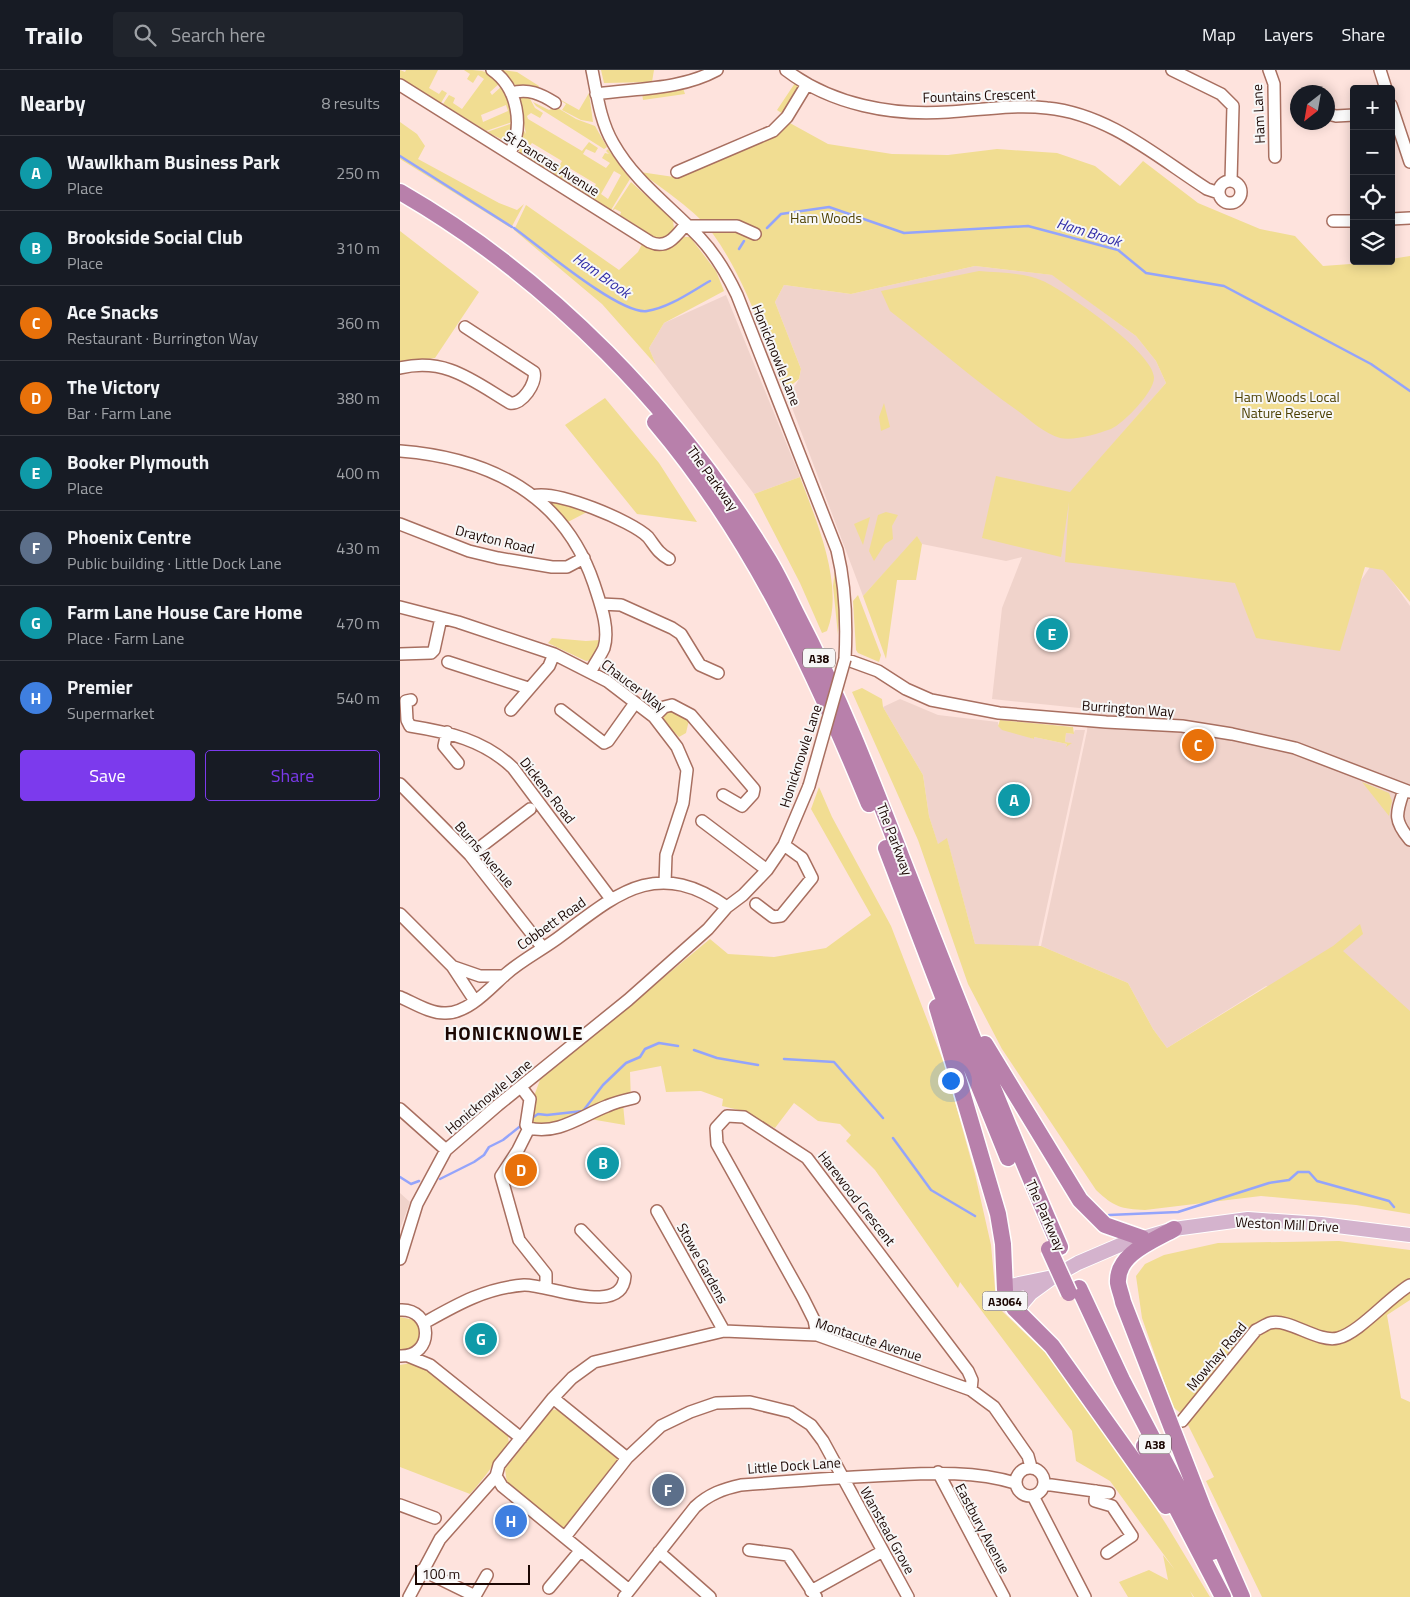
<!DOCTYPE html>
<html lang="en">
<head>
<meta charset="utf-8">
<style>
	body { margin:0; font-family:"Titillium Web",sans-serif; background:#20242c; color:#f1f3f6 }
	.controls { position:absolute; right:15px; top:15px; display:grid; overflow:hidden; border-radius:5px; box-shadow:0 2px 12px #0003 }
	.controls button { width:45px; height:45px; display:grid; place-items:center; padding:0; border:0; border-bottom:1px solid #363941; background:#171b24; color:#f1f3f6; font:25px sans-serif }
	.compass { position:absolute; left:890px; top:15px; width:45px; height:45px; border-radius:50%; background:#171b24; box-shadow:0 2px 12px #0003; rotate:211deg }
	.scale { position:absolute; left:15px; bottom:12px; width:115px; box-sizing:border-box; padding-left:5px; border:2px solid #1b0703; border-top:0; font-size:14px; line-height:18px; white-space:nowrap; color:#1b0703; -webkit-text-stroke:4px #f7f7f7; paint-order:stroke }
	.you { position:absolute; left:550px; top:1010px; width:18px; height:18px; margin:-12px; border:4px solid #fff; border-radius:50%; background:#1a73e8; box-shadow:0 0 0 8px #1a73e833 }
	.badge { display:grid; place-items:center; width:32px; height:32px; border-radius:50%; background:#7c3aed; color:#fff; font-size:16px; font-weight:700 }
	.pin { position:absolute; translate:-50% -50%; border:2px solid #fff; box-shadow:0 1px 5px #0006 }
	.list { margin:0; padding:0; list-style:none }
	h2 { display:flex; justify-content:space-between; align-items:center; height:65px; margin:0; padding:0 20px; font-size:21px }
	h2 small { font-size:16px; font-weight:400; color:#9ea1a6 }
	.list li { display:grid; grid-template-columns:32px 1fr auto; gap:15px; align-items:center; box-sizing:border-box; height:75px; padding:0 20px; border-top:1px solid #363941 }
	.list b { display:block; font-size:19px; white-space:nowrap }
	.list p { margin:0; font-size:16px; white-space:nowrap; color:#9ea1a6 }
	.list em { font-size:16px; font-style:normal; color:#9ea1a6 }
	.actions { display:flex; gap:10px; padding:15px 20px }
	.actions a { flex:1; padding:11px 0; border:1px solid #7c3aed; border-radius:5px; text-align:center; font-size:18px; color:#7c3aed }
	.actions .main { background:#7c3aed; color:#fff }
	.icon { flex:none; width:28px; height:28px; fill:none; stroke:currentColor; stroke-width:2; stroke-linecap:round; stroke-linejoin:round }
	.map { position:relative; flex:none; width:1010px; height:1527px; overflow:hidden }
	header { display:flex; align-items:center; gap:30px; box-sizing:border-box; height:70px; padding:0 25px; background:#171b24; border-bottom:1px solid #363941 }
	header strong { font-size:24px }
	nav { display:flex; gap:28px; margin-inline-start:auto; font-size:18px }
	.search { width:350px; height:45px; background:#20242c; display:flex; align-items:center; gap:12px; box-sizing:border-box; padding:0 18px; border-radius:5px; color:#9ea1a6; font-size:19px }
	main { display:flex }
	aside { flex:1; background:#171b24 }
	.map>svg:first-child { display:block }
	.built { fill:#f0d3cb }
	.green { fill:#f1dd92; fill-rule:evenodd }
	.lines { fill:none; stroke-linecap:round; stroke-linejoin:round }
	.stream { stroke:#94a4fb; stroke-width:2.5 }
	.minor-casing { stroke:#a86f60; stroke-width:14 }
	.major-casing { stroke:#fff; stroke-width:16 }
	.highway-casing { stroke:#fff; stroke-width:19 }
	.minor { stroke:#fff; stroke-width:11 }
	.major { stroke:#d4b3cd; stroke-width:14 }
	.highway { stroke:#b880ab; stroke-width:16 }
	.minor-bridge-casing { stroke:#a86f60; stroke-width:14; stroke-linecap:butt }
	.highway-bridge-casing { stroke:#fff; stroke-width:19; stroke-linecap:butt }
	.minor-bridge { stroke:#fff; stroke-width:11 }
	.highway-bridge { stroke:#b880ab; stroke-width:16 }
	.labels { text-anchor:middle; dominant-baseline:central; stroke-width:4; stroke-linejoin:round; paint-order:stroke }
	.shield { fill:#f7f7f7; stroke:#5d4f4c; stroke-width:1 }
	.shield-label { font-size:12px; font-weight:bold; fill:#1b0703 }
	.street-label { font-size:14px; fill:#1b0703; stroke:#f7f7f7 }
	.park-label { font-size:14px; fill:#4c3f01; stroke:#f7f7f7 }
	.water-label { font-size:15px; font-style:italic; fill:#312da8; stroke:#f7f7f7 }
	.district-label { font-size:19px; font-weight:bold; letter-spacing:1px; fill:#1b0703; stroke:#f7f7f7 }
</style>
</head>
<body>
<header>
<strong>Trailo</strong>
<div class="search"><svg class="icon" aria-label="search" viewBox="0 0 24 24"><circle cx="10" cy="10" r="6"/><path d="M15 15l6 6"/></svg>Search here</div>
<nav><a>Map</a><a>Layers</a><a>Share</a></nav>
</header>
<main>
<aside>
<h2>Nearby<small>8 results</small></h2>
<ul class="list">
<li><span class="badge" style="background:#0f9aa8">A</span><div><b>Wawlkham Business Park</b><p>Place</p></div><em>250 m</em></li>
<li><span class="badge" style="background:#0f9aa8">B</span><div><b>Brookside Social Club</b><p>Place</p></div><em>310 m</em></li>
<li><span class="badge" style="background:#e8710a">C</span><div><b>Ace Snacks</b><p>Restaurant · Burrington Way</p></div><em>360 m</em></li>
<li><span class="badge" style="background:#e8710a">D</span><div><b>The Victory</b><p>Bar · Farm Lane</p></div><em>380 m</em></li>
<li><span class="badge" style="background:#0f9aa8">E</span><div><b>Booker Plymouth</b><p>Place</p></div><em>400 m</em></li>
<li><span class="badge" style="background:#5c6f8a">F</span><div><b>Phoenix Centre</b><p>Public building · Little Dock Lane</p></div><em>430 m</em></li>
<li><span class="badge" style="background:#0f9aa8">G</span><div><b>Farm Lane House Care Home</b><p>Place · Farm Lane</p></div><em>470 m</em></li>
<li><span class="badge" style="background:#3f7fe0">H</span><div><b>Premier</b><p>Supermarket</p></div><em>540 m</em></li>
</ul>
<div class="actions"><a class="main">Save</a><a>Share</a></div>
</aside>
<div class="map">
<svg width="1010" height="1527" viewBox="0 0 1010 1527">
	<rect width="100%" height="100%" fill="#fee3dd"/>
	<path class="built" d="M 575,196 L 653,205 L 736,266 L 756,291 L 766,313 L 671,422 L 956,518 L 976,488 L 1010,536 L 1010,951 L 866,916 L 767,978 L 753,959 L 728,913 L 641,876 L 687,661 L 689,639 L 592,629 L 602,538 L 622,487 L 606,491 L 522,474 L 517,467 L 463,526 L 388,327 L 399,309 L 401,299 L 375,232 L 384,215 L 451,224 Z
		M 326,225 L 400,407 L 354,424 L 256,295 L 249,278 L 264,253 Z
		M 500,629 L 538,645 L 598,652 L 598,656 L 634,669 L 634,667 L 667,674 L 666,676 L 671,673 L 665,672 L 666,663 L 673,664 L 675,660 L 685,660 L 636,887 L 575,874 L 547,769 L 538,775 L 529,746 L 523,705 L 483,637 Z
		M 0,1123 L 10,1132 L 0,1159 Z"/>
	<path class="green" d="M 0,0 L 5,2 L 6,0 L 38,0 L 29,18 L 39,24 L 42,20 L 47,23 L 41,33 L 0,8 Z
		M 64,0 C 81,0 89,0 100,13 L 90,22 L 92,25 L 102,16 L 111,39 L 112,52 L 86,61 L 43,34 L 49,25 L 55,28 L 53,33 L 62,39 L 84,9 L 78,5 L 73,13 L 67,9 L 70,4 ZM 106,35 L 108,41 L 83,52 L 81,45 Z
		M 102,0 L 117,2 L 139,16 L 138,19 L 117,17 Z
		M 201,0 L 254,0 L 252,12 L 204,13 Z
		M 395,13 L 399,17 L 383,44 L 377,40 Z
		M 283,18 L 285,24 L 243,30 L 242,23 Z
		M 189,23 L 193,52 L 181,50 L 162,40 L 166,34 L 152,25 L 179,40 Z
		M 122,26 L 129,27 L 135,38 L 143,43 L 140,48 L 131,43 L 127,46 L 128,49 L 182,81 L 189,72 L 198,78 L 195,83 L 186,79 L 183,84 L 206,98 L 210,93 L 202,88 L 205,83 L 209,84 L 206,81 L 208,79 L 230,109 L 211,140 L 126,87 L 128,81 L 126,80 L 123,85 L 119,82 L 123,59 L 126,64 L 119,30 ZM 132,73 L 162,91 L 158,98 L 152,95 L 149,99 L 134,90 L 137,85 L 128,78 ZM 166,96 L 196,114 L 190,125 L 167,111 L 170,106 L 162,102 ZM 214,101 L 221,105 L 208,129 L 201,124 Z
		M 133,32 L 149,40 L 156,37 L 176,49 L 195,56 L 207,77 L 204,79 L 136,36 Z
		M 0,52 L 17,64 L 25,76 L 18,89 L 99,133 L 117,140 L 124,134 L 111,158 L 0,89 Z
		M 388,52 L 428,74 L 492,84 L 548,85 L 597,79 L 657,83 L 695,96 L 720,116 L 743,91 L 798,133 L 860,159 L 895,166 L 923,196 L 991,191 L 991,189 L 1010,186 L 1010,532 L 983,500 L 965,497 L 940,581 L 856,568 L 835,513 L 665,492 L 669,432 L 661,487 L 582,468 L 596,406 L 670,422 L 766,313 L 756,291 L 736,266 L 652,205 L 575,196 L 451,224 L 384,215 L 375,232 L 401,299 L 399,309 L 384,321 C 364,268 346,210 313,164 C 298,142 261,118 240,102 L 274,107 L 376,65 Z
		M 113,53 L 109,73 L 87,62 Z
		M 231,112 L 273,150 L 274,159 L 268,167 L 256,168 L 220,145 L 221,142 L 215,139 L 212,141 Z
		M 126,135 L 219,200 L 238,182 L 243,172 L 262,181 L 273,177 L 284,167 L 290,167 L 316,201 L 324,221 L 264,253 L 249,278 L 256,295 L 202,234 L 114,160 Z
		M 0,161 L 79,222 L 35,288 L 0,292 Z
		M 579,201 C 599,203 624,202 643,211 C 665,221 755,283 754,308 C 754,322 724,353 711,359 C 697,364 674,371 660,368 C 645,364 630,350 618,341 C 574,310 533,274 490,241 L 481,221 Z
		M 205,328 L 259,393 L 297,452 L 237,444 L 165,355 Z
		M 484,333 L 490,357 L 481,361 L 479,347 Z
		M 400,407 C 416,450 445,516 427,561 L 422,563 L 400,513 L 354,424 Z
		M 147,430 L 187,442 L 168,452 Z
		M 486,442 L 498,445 L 492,456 L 493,469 L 485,474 L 474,491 L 469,481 L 478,445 Z
		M 470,447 L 463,475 L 454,454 Z
		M 517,466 L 522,474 L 516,510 L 497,510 L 486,589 L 463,526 Z
		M 435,500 L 440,531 L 438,565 L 433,516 Z
		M 458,525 L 481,585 L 479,592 L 458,583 L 456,580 L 453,531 Z
		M 152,568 L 186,571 L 200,570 L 192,590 L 186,591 L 148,573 Z
		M 462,618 L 482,629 L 483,637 L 523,705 L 529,746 L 538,774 L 547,768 L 575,874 L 641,876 L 728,913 L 753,959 L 767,978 L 933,876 L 960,854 L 963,864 L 943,881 L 1010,941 L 1010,1144 L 956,1135 L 861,1126 L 745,1140 C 721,1139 714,1137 696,1120 L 602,979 L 568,914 L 518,770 L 452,622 Z
		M 270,640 L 289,650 L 286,663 L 279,667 C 272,660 261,653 264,643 Z
		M 600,650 L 673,657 L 674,664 L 666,663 L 665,672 L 672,673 L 666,677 L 667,674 L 634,667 L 634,669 L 602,660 L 598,656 Z
		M 962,712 L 989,723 L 992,731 L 989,746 Z
		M 419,717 L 432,747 L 491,856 L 545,996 L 575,1104 L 591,1175 L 596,1229 L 602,1241 L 652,1289 L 716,1377 L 766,1454 L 810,1527 L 794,1527 L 790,1521 L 793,1527 L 728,1527 L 719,1512 L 749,1500 L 768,1510 L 763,1485 L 775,1500 L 710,1411 L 676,1391 L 672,1361 L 560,1212 L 558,1218 L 475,1100 L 446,1071 L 451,1065 L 440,1054 L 418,1051 L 394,1033 L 375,1058 L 339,1040 L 322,1036 L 323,1029 L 301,1021 L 266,1022 L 261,996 L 230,1002 L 231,1032 L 223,1034 L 225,1055 L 190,1049 L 143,1056 L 131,1054 L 134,1026 L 140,1010 L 310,869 L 328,884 L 374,887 L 426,878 L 471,845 L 411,739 Z
		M 939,1171 L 1010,1180 L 1010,1230 L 987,1245 L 1001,1328 L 1010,1332 L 1010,1527 L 862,1527 L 806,1411 L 814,1407 L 787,1353 L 788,1349 L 773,1337 L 742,1248 L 736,1206 L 745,1194 L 764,1185 L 818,1173 Z
		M 0,1247 L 15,1250 C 28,1266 17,1279 0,1281 Z
		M 17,1292 L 108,1366 L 109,1374 C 95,1391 85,1408 70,1424 L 0,1397 L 0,1295 Z
		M 152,1339 L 160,1341 L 216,1383 L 218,1388 L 216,1396 L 166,1458 L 160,1457 L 107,1413 L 105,1399 Z"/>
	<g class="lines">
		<path class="stream" d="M 0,86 L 112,157
			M 114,158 C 139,176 220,245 247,241 C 269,238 292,221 310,211
			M 367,158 L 381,144 L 429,137 L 504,163 L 628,156 L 718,180 L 746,203 L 824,216 L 971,294 L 1010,321
			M 339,179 L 344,171
			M 294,980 L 317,988 L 358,995
			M 384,989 L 434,992 L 483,1048
			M 132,1048 L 138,1044 L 147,1045 L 183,1041 L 203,1015 L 226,993 L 240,987 L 245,979 L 259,973 L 278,976
			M 493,1068 L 531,1120 L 575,1146
			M 0,1107 L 11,1114 L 19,1111
			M 40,1109 L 74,1092 L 84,1085 L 89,1077 L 103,1070 L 123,1054
			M 709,1145 L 778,1142 L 869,1113 L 889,1110 L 898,1102 L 909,1102 L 917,1111 L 989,1131 L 994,1137"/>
		<defs>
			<path id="minor" d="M 92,0 C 118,18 124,56 110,83
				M 192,0 C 197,24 200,51 213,73 C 235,112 270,136 300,168 C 316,185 327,204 337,225 L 437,480 C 446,517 447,551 445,589 L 478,601 L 506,619 L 531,630 L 599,643 L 706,652 L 782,656 L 832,664 L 895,678 L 1010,722
				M 386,0 C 432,35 493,46 548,42 C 581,40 614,34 647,38 C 709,44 757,87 807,119 L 819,123
				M 772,0 L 821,24 L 833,36 L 831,111
				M 869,0 L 874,14 L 875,87
				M 980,0 L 986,19
				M 0,15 L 250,172 C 267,180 276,166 286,154
				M 111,23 C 128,18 141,24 155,33
				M 196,24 C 238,18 280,20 317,0
				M 991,35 L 1010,92
				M 928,44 L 936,46 L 954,45
				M 277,102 L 373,61 L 387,47 L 407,14
				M819 122a11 11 0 1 1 22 0a11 11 0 1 1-22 0Z
				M 991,149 L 1010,148
				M 933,151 L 954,151
				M 288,156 L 337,156 L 355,164
				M 0,298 C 46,287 73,311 110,333 C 122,335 137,313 134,302 L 65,257
				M 0,381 C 90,388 164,425 194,514 C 200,533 210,558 204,578 C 201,585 195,593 191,601
				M 133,426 C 155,419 232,451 248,467 C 255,476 258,483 269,489
				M 0,454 L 69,481 L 98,488 L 152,497 L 167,497 L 184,488
				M 201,534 L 221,535 L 272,558 L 281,564 L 300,595 L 318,603
				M 0,537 L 58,552 L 154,584 L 207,611 L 254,647 L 277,677 L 287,700 L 283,733 L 266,785 L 265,813
				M 0,584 L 31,583 L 34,580 L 41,548
				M 48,592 L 128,618
				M 11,630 L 6,631 L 7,650 L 10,656 C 48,662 84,670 113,698 L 211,829
				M 111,640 L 149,596 L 154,584
				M 161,640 L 204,673 L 208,671 L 235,633
				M 254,647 L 264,637 L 272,635 L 291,645 L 354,719 L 353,724 L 342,736 L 323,725
				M 47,662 L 44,676 L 58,693
				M 0,714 L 70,785 L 143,878
				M 1004,720 C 996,744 993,750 1010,770
				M 302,751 L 367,800
				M 70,785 L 130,739
				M 356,834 L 373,847 L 381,846 L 412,808 L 402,788 L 384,775
				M 0,844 L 52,896 L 75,931
				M 54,897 L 80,906 L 104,906
				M 0,927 C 14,933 31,944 46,943 C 69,943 90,918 106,904 C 123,889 144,879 162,865 C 219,822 258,788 327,837
				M 121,1017 L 130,1029 L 126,1055 L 129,1058 L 118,1080 L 101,1106 L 119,1170 L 146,1204 L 146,1218
				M 0,1039 L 46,1080
				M 129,1058 C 158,1065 181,1046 207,1036 C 216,1032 225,1030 234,1028
				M 257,1141 L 324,1261
				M 0,1189 L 17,1134 L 46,1080 L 98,1035 L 228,930 L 308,859 L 327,837 L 343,825 L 367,800 L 384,775 L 409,716
				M 0,1240 C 33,1238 35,1287 0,1286
				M 24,1253 C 56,1235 85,1218 124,1215 C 148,1214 222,1248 225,1206 L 181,1160
				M 417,1265 L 414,1250 L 403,1228 L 317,1074 L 316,1058 L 327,1046 L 344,1047 L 407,1088 L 568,1301 L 572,1310 L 571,1320
				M 8,1286 L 30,1295 L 121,1368
				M 153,1328 L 227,1388 L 165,1467
				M 782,1351 L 856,1260 C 861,1258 866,1254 870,1253 C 890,1248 917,1273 938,1268 C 959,1263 988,1228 1010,1215
				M 227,1388 L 261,1356 L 290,1342 L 316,1333 L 350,1332 L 391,1342 L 411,1355 L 423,1371 L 508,1527
				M616 1412a14 14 0 1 1 28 0a14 14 0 1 1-28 0Z
				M 538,1402 L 604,1527
				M 644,1414 L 709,1423
				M 696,1421 L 695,1431 L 712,1436 L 732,1466 L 707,1483
				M 633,1426 L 685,1527
				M 0,1435 L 35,1448
				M 349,1480 L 388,1485 L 416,1527
				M 259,1482 L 310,1527
				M 22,1500 L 75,1526 L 87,1505
				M 149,1518 L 180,1481
				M 229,1520 L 102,1416 L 96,1406 L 99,1395 L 153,1328 L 172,1308 L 194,1292 L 324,1261 L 417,1265 L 571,1320 L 594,1337 L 628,1386 L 631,1397
				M 411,1521 L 483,1481
				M 9,1527 L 40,1469 L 96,1406
				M 224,1527 L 295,1437 C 309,1424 323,1419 341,1415 C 392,1411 443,1407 494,1405 C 534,1403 576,1401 615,1413"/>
			<path id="major" d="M 653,1207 L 610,1216 L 605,1220 L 605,1230 L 614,1238 L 620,1236 L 631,1223 L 653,1207 L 678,1193 L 720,1175 L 774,1159 L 848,1149 L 921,1154 L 1010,1165"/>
			<path id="highway" d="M 0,122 C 151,209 278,341 368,489 C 379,507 388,527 397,545 C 441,629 474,716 508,804 C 557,929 606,1054 660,1177
				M 255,352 C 351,465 413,598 469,734
				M 486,778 L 545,932 L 608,1088
				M 537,937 L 598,1144 L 603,1174 L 605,1220
				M 585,974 L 680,1130 L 705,1155 L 742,1168
				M 774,1159 C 753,1171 716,1184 718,1213 C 719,1219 722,1226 723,1232 L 803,1438 L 842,1527
				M 679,1218 L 722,1310 L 812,1482
				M 614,1238 L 652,1276 L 766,1436
				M 744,1376 L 823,1527"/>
		</defs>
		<use href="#minor" class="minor-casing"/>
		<use href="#major" class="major-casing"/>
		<use href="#highway" class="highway-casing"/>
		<use href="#minor" class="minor"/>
		<use href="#major" class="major"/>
		<use href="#highway" class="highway"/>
		<defs>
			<path id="minor-bridge" d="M 409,716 L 445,589"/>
			<path id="highway-bridge" d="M 649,1179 L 669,1223"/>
		</defs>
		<use href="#minor-bridge" class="minor-bridge-casing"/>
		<use href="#highway-bridge" class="highway-bridge-casing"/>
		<use href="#minor-bridge" class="minor-bridge"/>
		<use href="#highway-bridge" class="highway-bridge"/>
	</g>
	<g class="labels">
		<g class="shield">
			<rect x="403" y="578.5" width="32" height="19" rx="4"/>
			<rect x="582.5" y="1221.5" width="45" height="19" rx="4"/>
			<rect x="739" y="1364.5" width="32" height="19" rx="4"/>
		</g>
		<g class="shield-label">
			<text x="419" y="588">A38</text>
			<text x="605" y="1231">A3064</text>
			<text x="755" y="1374">A38</text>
		</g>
		<g class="street-label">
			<text transform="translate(579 25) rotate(-2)">Fountains Crescent</text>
			<text transform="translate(858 44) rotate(-93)">Ham Lane</text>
			<text transform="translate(152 93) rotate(32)">St Pancras Avenue</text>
			<text transform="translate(377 285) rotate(68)">Honicknowle Lane</text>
			<text transform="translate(313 408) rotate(54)">The Parkway</text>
			<text transform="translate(95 469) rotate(14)">Drayton Road</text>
			<text transform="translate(234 615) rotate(37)">Chaucer Way</text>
			<text transform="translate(728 638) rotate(4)">Burrington Way</text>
			<text transform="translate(400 686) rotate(-72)">Honicknowle Lane</text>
			<text transform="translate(148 720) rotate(52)">Dickens Road</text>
			<text transform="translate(495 769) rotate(69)">The Parkway</text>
			<text transform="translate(85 784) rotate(49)">Burns Avenue</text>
			<text transform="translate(151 853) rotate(-35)">Cobbett Road</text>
			<text transform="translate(88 1026) rotate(-40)">Honicknowle Lane</text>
			<text transform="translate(457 1128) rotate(52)">Harewood Crescent</text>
			<text transform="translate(646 1145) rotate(66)">The Parkway</text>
			<text transform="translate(887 1154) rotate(3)">Weston Mill Drive</text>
			<text transform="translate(303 1193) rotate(61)">Stowe Gardens</text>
			<text transform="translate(469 1269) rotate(18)">Montacute Avenue</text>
			<text transform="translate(816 1286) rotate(-50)">Mowhay Road</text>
			<text transform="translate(394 1395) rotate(-4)">Little Dock Lane</text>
			<text transform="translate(583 1458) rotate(62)">Eastbury Avenue</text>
			<text transform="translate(488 1460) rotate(61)">Wanstead Grove</text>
		</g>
		<g class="park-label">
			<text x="426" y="147">Ham Woods</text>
			<text x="887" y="326">Ham Woods Local<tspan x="887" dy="16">Nature Reserve</tspan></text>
		</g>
		<g class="water-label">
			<text transform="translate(689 162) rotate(17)">Ham Brook</text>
			<text transform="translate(202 205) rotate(35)">Ham Brook</text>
		</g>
		<g class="district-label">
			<text x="114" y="962">HONICKNOWLE</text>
		</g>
	</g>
</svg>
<div class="controls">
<button>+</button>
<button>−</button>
<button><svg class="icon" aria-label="locate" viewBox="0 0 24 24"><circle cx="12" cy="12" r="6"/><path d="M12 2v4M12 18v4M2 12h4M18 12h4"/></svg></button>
<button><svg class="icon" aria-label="layers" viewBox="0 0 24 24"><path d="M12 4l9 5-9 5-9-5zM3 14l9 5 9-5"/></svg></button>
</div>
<svg class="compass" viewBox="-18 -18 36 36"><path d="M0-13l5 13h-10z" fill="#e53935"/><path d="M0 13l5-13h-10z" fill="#9ea1a6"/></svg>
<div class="scale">100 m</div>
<div class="you"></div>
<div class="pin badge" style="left:614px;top:730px;background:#0f9aa8">A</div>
<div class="pin badge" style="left:203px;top:1093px;background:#0f9aa8">B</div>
<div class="pin badge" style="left:798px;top:675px;background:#e8710a">C</div>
<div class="pin badge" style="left:121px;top:1100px;background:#e8710a">D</div>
<div class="pin badge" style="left:652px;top:564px;background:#0f9aa8">E</div>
<div class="pin badge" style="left:268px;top:1420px;background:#5c6f8a">F</div>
<div class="pin badge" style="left:81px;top:1269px;background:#0f9aa8">G</div>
<div class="pin badge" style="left:111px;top:1451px;background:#3f7fe0">H</div>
</div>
</main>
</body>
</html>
